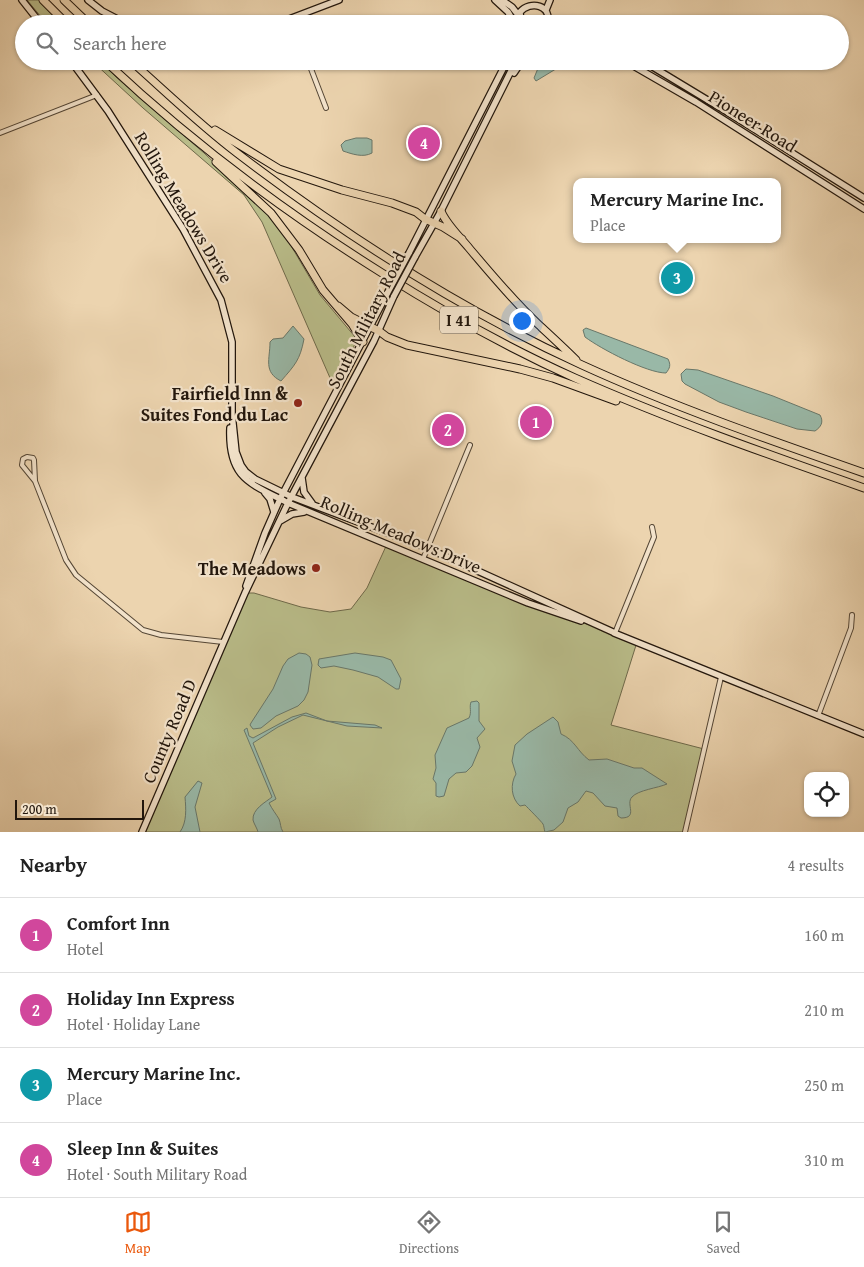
<!DOCTYPE html>
<html lang="en">
<head>
<meta charset="utf-8">
<style>
	body { margin:0; font-family:"Gentium Book Plus",serif; background:#f6f6f6; color:#222 }
	.controls { position:absolute; right:15px; bottom:15px; display:grid; overflow:hidden; border-radius:10px; box-shadow:0 1px 4px #0004 }
	.controls button { width:45px; height:45px; display:grid; place-items:center; padding:0; border:0; border-bottom:1px solid #e0e0e0; background:#fff; color:#222; font:25px sans-serif }
	.scale { position:absolute; left:15px; bottom:12px; width:129px; box-sizing:border-box; padding-left:5px; border:2px solid #22160c; border-top:0; font-size:14px; line-height:18px; white-space:nowrap; color:#22160c; -webkit-text-stroke:4px #f3e3cb; paint-order:stroke }
	.you { position:absolute; left:521px; top:320px; width:18px; height:18px; margin:-12px; border:4px solid #fff; border-radius:50%; background:#1a73e8; box-shadow:0 0 0 8px #1a73e833 }
	.badge { display:grid; place-items:center; width:32px; height:32px; border-radius:50%; background:#ea580c; color:#fff; font-size:16px; font-weight:700 }
	.pin { position:absolute; translate:-50% -50%; border:2px solid #fff; box-shadow:0 1px 5px #0006 }
	.popup { position:absolute; left:573px; top:178px; width:208px; height:65px; box-sizing:border-box; display:grid; place-content:center; border-radius:10px; background:#fff; filter:drop-shadow(0 1px 4px #0005); font-size:16px; white-space:nowrap; color:#767676 }
	.popup b { font-size:19px; color:#222 }
	.popup::after { content:''; position:absolute; left:50%; top:100%; margin-left:-10px; border:10px solid transparent; border-top-color:#fff }
	.list { margin:0; padding:0; list-style:none }
	h2 { display:flex; justify-content:space-between; align-items:center; height:65px; margin:0; padding:0 20px; font-size:21px }
	h2 small { font-size:16px; font-weight:400; color:#767676 }
	.list li { display:grid; grid-template-columns:32px 1fr auto; gap:15px; align-items:center; box-sizing:border-box; height:75px; padding:0 20px; border-top:1px solid #e0e0e0 }
	.list b { display:block; font-size:19px; white-space:nowrap }
	.list p { margin:0; font-size:16px; white-space:nowrap; color:#767676 }
	.list em { font-size:16px; font-style:normal; color:#767676 }
	.icon { flex:none; width:28px; height:28px; fill:none; stroke:currentColor; stroke-width:2; stroke-linecap:round; stroke-linejoin:round }
	.map { position:relative; flex:none; width:864px; height:832px; overflow:hidden }
	.search { position:absolute; background:#fff; box-shadow:0 1px 4px #0004; left:15px; right:15px; top:15px; height:55px; display:flex; align-items:center; gap:12px; box-sizing:border-box; padding:0 18px; border-radius:28px; color:#767676; font-size:19px }
	.sheet { height:365px; background:#fff }
	nav { display:flex; justify-content:space-around; align-items:center; box-sizing:border-box; height:70px; border-top:1px solid #e0e0e0; background:#fff; font-size:14px; color:#767676 }
	nav a { display:grid; justify-items:center; gap:2px }
	nav .on { color:#ea580c }
	.map>svg:first-child { display:block }
	.green { fill:#b9bc89; stroke:#6e694a }
	.water { fill:#99b8a7; stroke:#697769 }
	.lines { fill:none; stroke-linecap:round; stroke-linejoin:round }
	.minor-casing { stroke:#544635; stroke-width:6 }
	.secondary-casing { stroke:#22160c; stroke-width:8 }
	.motorway-casing { stroke:#22160c; stroke-width:9 }
	.minor { stroke:#f3e3cb; stroke-width:4 }
	.secondary { stroke:#f3e3cb; stroke-width:5.5 }
	.motorway { stroke:#ecd4af; stroke-width:7 }
	.secondary-bridge-casing { stroke:#22160c; stroke-width:8; stroke-linecap:butt }
	.secondary-bridge { stroke:#f3e3cb; stroke-width:5.5 }
	.poi-dot { fill:#8f2418; stroke:#f3e3cb; stroke-width:2 }
	.labels { text-anchor:middle; dominant-baseline:central; stroke-width:4.5; stroke-linejoin:round; paint-order:stroke }
	.shield { fill:#f3e3cb; stroke:#615445; stroke-width:1 }
	.shield-label { font-size:16px; font-weight:bold; fill:#22160c }
	.street-label { font-size:18px; fill:#22160c; stroke:#f3e3cb }
	.poi-label { font-size:18px; font-weight:bold; fill:#22160c; stroke:#f3e3cb; text-anchor:end }
</style>
</head>
<body>
<div class="map">
<svg width="864" height="832" viewBox="0 0 864 832">
	<rect width="100%" height="100%" fill="#ecd4af"/>
	<filter id="stains"><feTurbulence type="fractalNoise" baseFrequency=".004" numOctaves="4"/><feColorMatrix values="0 0 0 0 .2 0 0 0 0 .09 0 0 0 0 .02 0 0 0 .5 -.17"/></filter>
	<radialGradient id="worn" r=".72"><stop offset=".6" stop-color="#630" stop-opacity="0"/><stop offset="1" stop-color="#630" stop-opacity=".3"/></radialGradient>
	<path class="green" d="M 27,0 L 41,0 L 64,24 L 47,24 Z
		M 92,61 L 101,61 L 116,77 L 204,153 L 267,213 L 290,244 L 320,295 L 356,338 L 355,344 L 334,387 L 262,222 L 244,195 L 143,108 Z
		M 387,544 L 528,603 L 637,642 L 611,725 L 704,749 L 685,832 L 142,832 L 245,593 L 254,593 L 301,607 L 330,612 L 351,609 L 367,588 Z"/>
	<path class="water" d="M 541,61 L 569,61 L 536,81 L 534,78 Z
		M 356,138 L 367,138 L 372,140 L 372,153 C 363,158 352,154 343,151 L 341,145 L 345,141 Z
		M 293,326 L 304,339 C 300,360 295,365 281,381 C 263,372 270,359 270,342 L 273,339 L 283,338 Z
		M 586,328 L 668,359 C 671,365 670,368 666,373 C 647,373 601,349 585,337 L 583,330 Z
		M 686,369 L 698,370 L 773,396 L 820,415 C 824,422 821,427 815,431 L 797,429 L 746,412 L 719,402 L 685,384 L 682,381 L 681,374 Z
		M 299,653 L 306,654 L 310,657 L 312,665 L 308,692 L 304,700 L 298,706 L 276,716 L 261,728 L 253,729 L 250,725 L 251,723 L 273,689 L 283,666 L 288,659 Z
		M 355,653 L 383,657 L 391,660 L 401,679 L 399,689 L 396,689 L 378,677 L 353,670 L 334,666 L 321,668 L 318,665 L 319,659 Z
		M 477,701 L 479,703 L 479,721 L 485,729 L 477,738 L 480,747 L 472,766 L 466,772 L 456,773 L 449,779 L 444,796 L 439,797 L 436,796 L 436,783 L 433,779 L 436,768 L 435,755 L 447,728 L 469,718 C 472,712 469,707 471,702 Z
		M 306,713 L 327,721 L 375,725 L 382,728 L 347,726 L 303,715 L 278,727 L 253,743 L 276,799 L 269,803 C 272,809 276,814 279,819 C 281,824 280,827 283,832 L 258,832 C 257,828 254,824 253,820 C 252,809 266,802 272,797 L 244,730 L 247,728 L 249,736 L 253,738 L 292,717 Z
		M 553,717 L 558,722 L 561,734 C 575,740 577,751 589,760 L 607,759 L 634,768 L 642,768 L 667,784 C 658,788 638,790 632,797 C 625,804 639,818 621,818 L 618,816 L 617,808 L 605,806 L 593,793 L 586,791 L 578,802 L 568,808 L 563,822 L 554,830 L 545,832 C 544,829 544,826 543,824 C 541,821 527,807 525,805 L 520,806 C 511,798 510,784 516,774 L 512,761 L 515,745 L 527,734 Z
		M 198,781 L 202,783 L 195,807 L 200,832 L 180,832 C 187,822 186,809 185,797 Z"/>
	<g class="lines">
		<defs>
			<path id="minor" d="M 308,61 L 326,108
				M 0,133 L 97,95
				M 35,481 L 34,460 L 33,458 L 27,457 L 23,459 L 22,465 L 35,481 L 66,560 L 76,575 L 143,630 L 161,635 L 223,642
				M 423,559 L 470,445
				M 615,633 L 654,537 L 652,527
				M 818,716 L 851,628 L 852,615
				M 685,832 L 721,677"/>
			<path id="secondary" d="M 22,0 L 41,24
				M 88,0 L 102,11 L 127,24
				M 495,0 L 508,12 L 515,24
				M 502,0 L 512,7 L 519,16
				M 546,10 L 550,0
				M 276,24 L 339,0
				M 521,24 L 520,12 C 530,0 553,5 547,24
				M 71,61 L 108,111 L 183,229 L 221,300 L 232,342 L 232,414 L 236,452 L 241,465 L 246,472 L 255,479 L 292,497 L 427,548 L 615,633
				M 625,61 L 696,102 L 864,209
				M 643,61 L 724,110 L 864,198
				M 514,73 L 522,61
				M 409,253 L 507,61
				M 415,257 L 441,211 L 516,61
				M 230,428 C 228,478 249,483 288,503 L 528,603 L 581,621
				M 302,478 L 304,492 L 312,503
				M 265,493 L 270,499 L 274,512
				M 280,521 L 292,514 L 304,512
				M 246,586 L 265,533 L 280,499 L 388,292
				M 614,633 L 864,734
				M 142,832 L 245,593 L 288,503 L 374,341 L 394,296"/>
			<path id="motorway" d="M 43,0 L 67,24
				M 64,0 L 89,24
				M 105,61 C 190,141 283,211 382,273 C 444,312 508,348 575,378 C 670,420 767,454 864,488
				M 131,61 C 166,92 200,125 237,153 C 342,233 461,310 582,365 C 674,407 769,440 864,473
				M 215,130 L 279,169 L 342,190 L 392,203 L 416,212 L 425,219 L 443,227 L 462,239
				M 216,162 L 271,213 L 299,250 L 323,290 L 352,324 L 363,342
				M 441,211 C 446,224 460,237 469,248 C 491,274 514,302 539,325 C 552,337 564,348 576,360
				M 338,306 L 351,317 L 379,331 L 387,337 L 407,345 L 520,369 L 553,378 L 616,401"/>
		</defs>
		<use href="#minor" class="minor-casing"/>
		<use href="#secondary" class="secondary-casing"/>
		<use href="#motorway" class="motorway-casing"/>
		<use href="#minor" class="minor"/>
		<use href="#secondary" class="secondary"/>
		<use href="#motorway" class="motorway"/>
		<defs>
			<path id="secondary-bridge" d="M 388,292 L 409,253
				M 394,296 L 415,257"/>
		</defs>
		<use href="#secondary-bridge" class="secondary-bridge-casing"/>
		<use href="#secondary-bridge" class="secondary-bridge"/>
	</g>
	<g class="poi-dot">
		<circle cx="298" cy="403" r="5"/>
		<circle cx="316" cy="568" r="5"/>
	</g>
	<g class="labels">
		<rect class="shield" x="440" y="306.5" width="38" height="27" rx="4"/>
		<g class="shield-label">
			<text x="459" y="320">I 41</text>
		</g>
		<g class="street-label">
			<text transform="translate(753 121) rotate(32)">Pioneer Road</text>
			<text transform="translate(184 207) rotate(59)">Rolling Meadows Drive</text>
			<text transform="translate(366 320) rotate(-63)">South Military Road</text>
			<text transform="translate(401 534) rotate(23)">Rolling Meadows Drive</text>
			<text transform="translate(169 731) rotate(-67)">County Road D</text>
		</g>
		<g class="poi-label">
			<text x="288" y="393">Fairfield Inn &amp;<tspan x="288" dy="21">Suites Fond du Lac</tspan></text>
			<text x="306" y="568">The Meadows</text>
		</g>
	</g>
	<rect width="100%" height="100%" filter="url(#stains)"/>
	<rect width="100%" height="100%" fill="url(#worn)"/>
</svg>
<div class="controls">
<button><svg class="icon" aria-label="locate" viewBox="0 0 24 24"><circle cx="12" cy="12" r="6"/><path d="M12 2v4M12 18v4M2 12h4M18 12h4"/></svg></button>
</div>
<div class="scale">200 m</div>
<div class="you"></div>
<div class="pin badge" style="left:536px;top:422px;background:#d1479c">1</div>
<div class="pin badge" style="left:448px;top:430px;background:#d1479c">2</div>
<div class="pin badge" style="left:677px;top:278px;background:#0f9aa8">3</div>
<div class="popup"><b>Mercury Marine Inc.</b>Place</div>
<div class="pin badge" style="left:424px;top:143px;background:#d1479c">4</div>
<div class="search"><svg class="icon" aria-label="search" viewBox="0 0 24 24"><circle cx="10" cy="10" r="6"/><path d="M15 15l6 6"/></svg>Search here</div>
</div>
<section class="sheet">
<h2>Nearby<small>4 results</small></h2>
<ul class="list">
<li><span class="badge" style="background:#d1479c">1</span><div><b>Comfort Inn</b><p>Hotel</p></div><em>160 m</em></li>
<li><span class="badge" style="background:#d1479c">2</span><div><b>Holiday Inn Express</b><p>Hotel · Holiday Lane</p></div><em>210 m</em></li>
<li><span class="badge" style="background:#0f9aa8">3</span><div><b>Mercury Marine Inc.</b><p>Place</p></div><em>250 m</em></li>
<li><span class="badge" style="background:#d1479c">4</span><div><b>Sleep Inn &amp; Suites</b><p>Hotel · South Military Road</p></div><em>310 m</em></li>
</ul>
</section>
<nav>
<a class="on"><svg class="icon" aria-label="map" viewBox="0 0 24 24"><path d="M3 6l6-2 6 2 6-2v14l-6 2-6-2-6 2zM9 4v14M15 6v14"/></svg>Map</a>
<a><svg class="icon" aria-label="directions" viewBox="0 0 24 24"><path d="M12 3l9 9-9 9-9-9zM9 14v-3h6M13 9l2 2-2 2"/></svg>Directions</a>
<a><svg class="icon" aria-label="saved" viewBox="0 0 24 24"><path d="M7 4h10v16l-5-4-5 4z"/></svg>Saved</a>
</nav>
</body>
</html>
